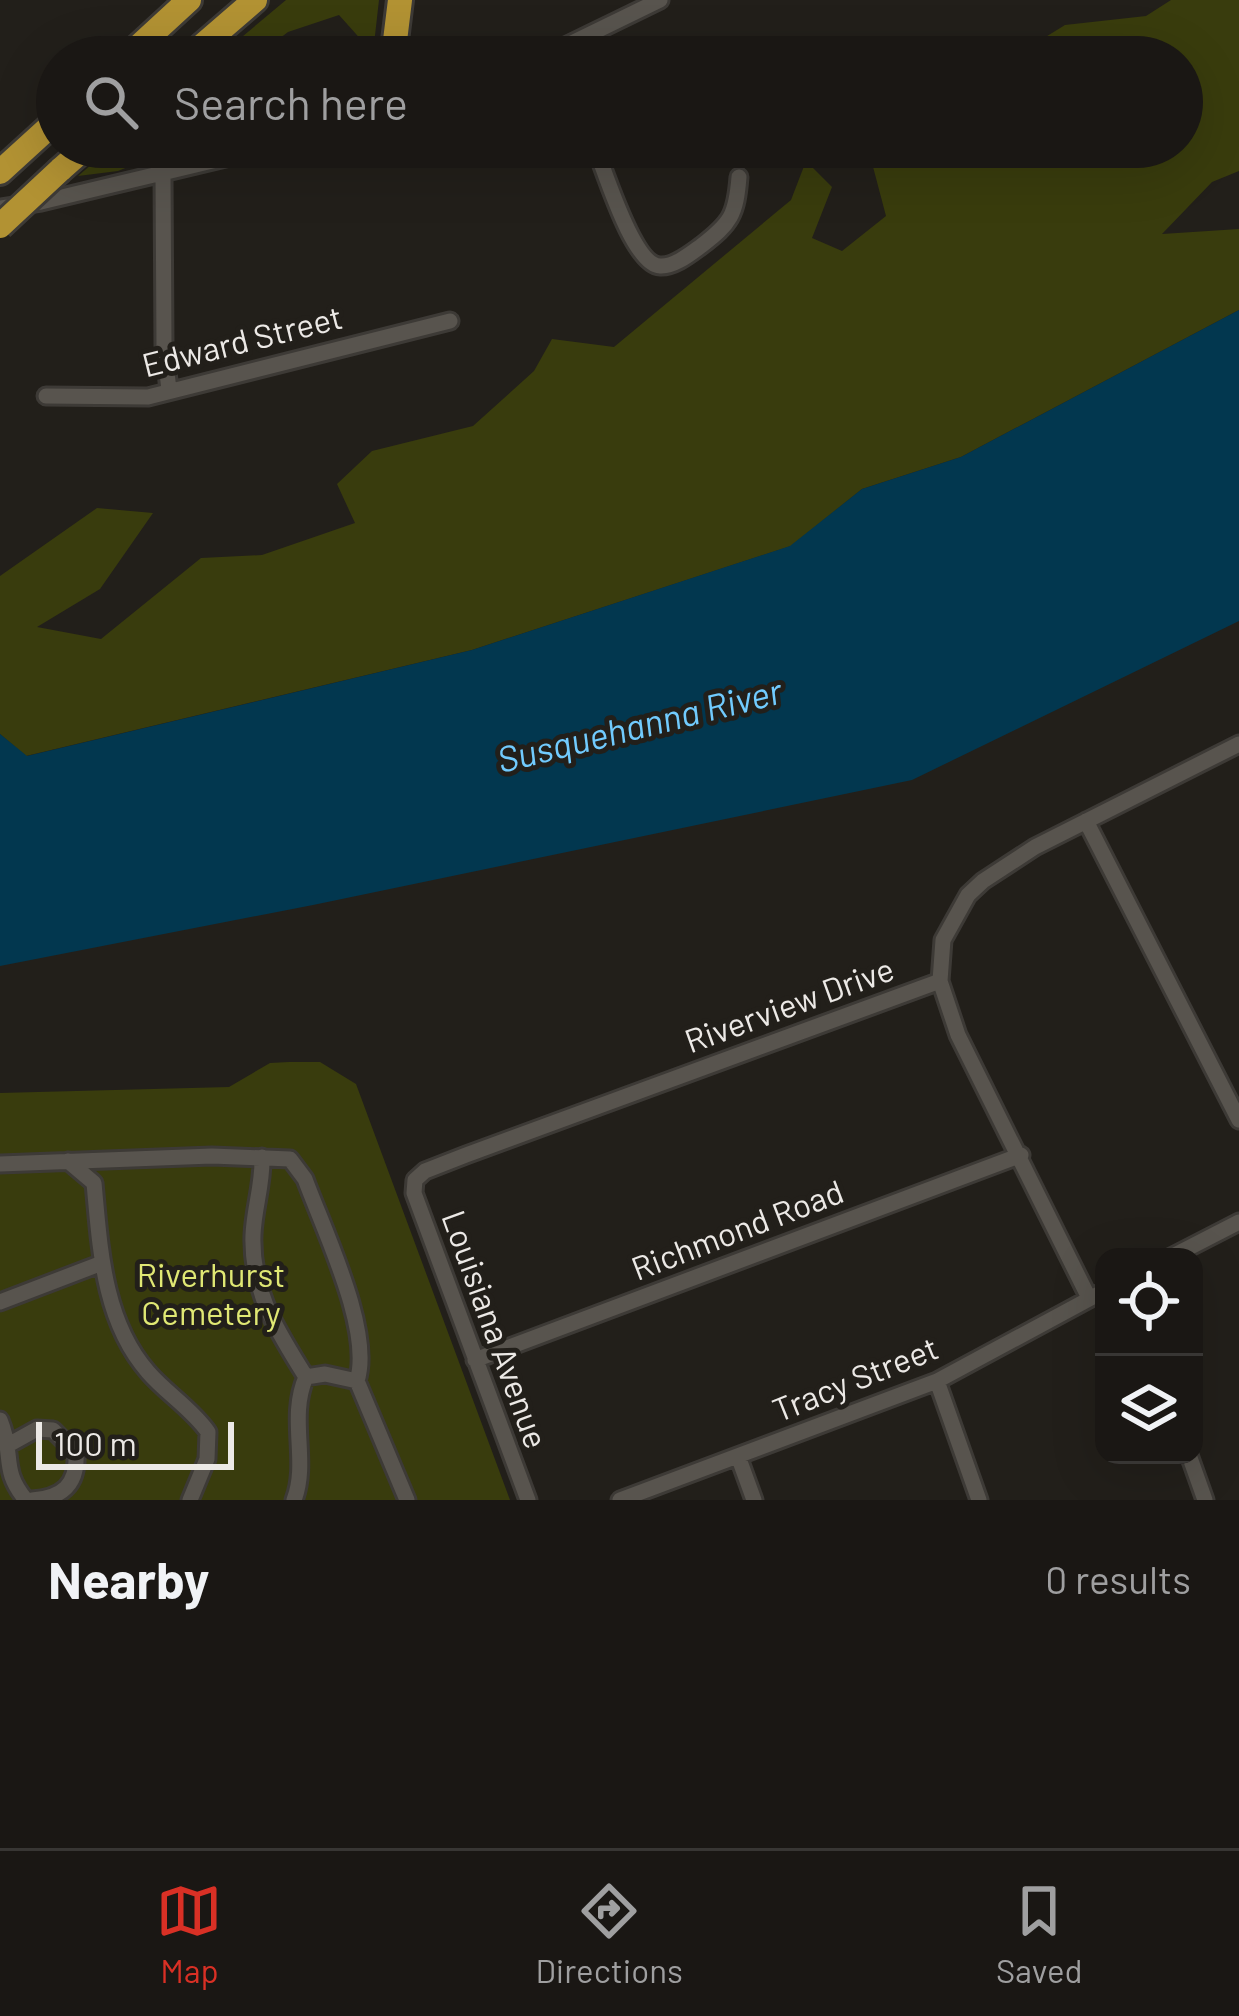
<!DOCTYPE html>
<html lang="en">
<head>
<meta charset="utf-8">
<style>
	body { margin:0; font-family:Barlow,sans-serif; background:#23201d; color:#f1f3f6 }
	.controls { position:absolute; right:36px; bottom:36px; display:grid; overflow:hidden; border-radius:24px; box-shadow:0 12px 48px #0002 }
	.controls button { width:108px; height:108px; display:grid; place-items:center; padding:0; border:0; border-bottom:3px solid #383634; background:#1a1714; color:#f1f3f6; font:60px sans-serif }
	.scale { position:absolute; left:36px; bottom:30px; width:198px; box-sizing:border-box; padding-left:12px; border:6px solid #ece9e6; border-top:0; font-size:33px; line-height:42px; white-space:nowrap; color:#ece9e6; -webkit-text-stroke:9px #221f1a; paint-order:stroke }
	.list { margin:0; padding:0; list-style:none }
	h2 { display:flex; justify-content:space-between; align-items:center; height:156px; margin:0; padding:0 48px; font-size:51px }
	h2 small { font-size:39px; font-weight:400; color:#9f9fa0 }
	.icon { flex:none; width:66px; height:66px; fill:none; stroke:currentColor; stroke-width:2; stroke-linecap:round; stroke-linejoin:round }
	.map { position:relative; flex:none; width:1239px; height:1500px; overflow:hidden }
	.search { position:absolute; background:#1a1714; box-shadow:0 12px 48px #0002; left:36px; right:36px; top:36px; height:132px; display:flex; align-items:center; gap:30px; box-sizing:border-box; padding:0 42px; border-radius:66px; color:#9f9fa0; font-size:45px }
	.sheet { height:348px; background:#1a1714 }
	nav { display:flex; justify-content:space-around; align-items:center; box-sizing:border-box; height:168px; border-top:3px solid #383634; background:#1a1714; font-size:33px; color:#9f9fa0 }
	nav a { display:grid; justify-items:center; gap:6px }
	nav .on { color:#d93025 }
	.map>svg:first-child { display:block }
	.green { fill:#393c0d }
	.water { fill:#02374f }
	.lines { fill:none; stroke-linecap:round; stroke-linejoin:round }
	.minor-casing { stroke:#3d3a36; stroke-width:21 }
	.highway-casing { stroke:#3d3a36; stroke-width:30 }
	.minor { stroke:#58544e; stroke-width:15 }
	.highway { stroke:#b29233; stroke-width:24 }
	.highway-bridge-casing { stroke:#3d3a36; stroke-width:30; stroke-linecap:butt }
	.highway-bridge { stroke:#b29233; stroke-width:24 }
	.labels { text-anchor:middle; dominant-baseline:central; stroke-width:10; stroke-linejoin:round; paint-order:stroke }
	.street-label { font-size:33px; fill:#ece9e6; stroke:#221f1a }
	.park-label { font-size:33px; fill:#e0e874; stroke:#221f1a }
	.water-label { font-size:36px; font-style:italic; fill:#71cbfe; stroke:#221f1a }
</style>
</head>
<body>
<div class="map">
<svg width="1239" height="1500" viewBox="0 0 1239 1500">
	<rect width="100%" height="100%" fill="#221f1a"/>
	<path class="green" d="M 286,0 L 379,0 L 373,53 L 339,15 L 288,32 L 255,57 L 218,57 Z
		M 1171,0 L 1239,0 L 1239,171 L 1212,182 L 1162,234 L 1239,229 L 1239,310 L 961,457 L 862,489 L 791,546 L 472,650 L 26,756 L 0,734 L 0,576 L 97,508 L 153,513 L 100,589 L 37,627 L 101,639 L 201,558 L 262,555 L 355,523 L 337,484 L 372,451 L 473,426 L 534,371 L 552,339 L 614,347 L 791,200 L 806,161 L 832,187 L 812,238 L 842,251 L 886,216 L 872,163 L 873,147 L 1182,147 L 1182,57 L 1013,57 L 1065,25 L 1146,16 Z
		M 112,147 L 176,147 L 118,171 L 78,176 Z
		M 289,1062 L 320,1062 L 356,1084 L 510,1500 L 0,1500 L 0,1093 L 229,1087 L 270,1063 Z"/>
	<path class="water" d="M 1239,310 L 1239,621 L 912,780 L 313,905 L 0,966 L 0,734 L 27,756 L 472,650 L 790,546 L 862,489 L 961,457 Z"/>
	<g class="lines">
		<defs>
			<path id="minor" d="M 543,57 L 660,0
				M 595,147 C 605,171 633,265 660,266 C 674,267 690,254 701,246 C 731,223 736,215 739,177
				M 163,174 L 164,346 L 169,390
				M 0,208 L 41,202 L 271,147
				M 46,396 L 148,397 L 450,321
				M 1086,821 L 1239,1120
				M 262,1157 C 263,1184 254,1208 253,1235 C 251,1292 277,1330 306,1377
				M 68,1161 L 94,1183 C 100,1247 103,1321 148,1372 C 166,1393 192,1409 208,1432 L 207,1459 L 190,1500
				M 0,1164 L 212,1156 L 290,1159 L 305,1179 C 324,1231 373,1331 357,1381
				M 1171,1257 L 1239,1222
				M 1089,1298 L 958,1035 L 940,981 L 943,940 L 968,895 L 983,881 L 1035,847 L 1239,744
				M 0,1302 L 102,1263
				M 475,1360 L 1021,1155
				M 937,1381 L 979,1500
				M 0,1420 C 15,1456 0,1469 26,1500
				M 10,1444 L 37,1429 L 53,1430 L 76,1453 C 78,1485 62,1498 32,1500
				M 1189,1455 L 1205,1500
				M 738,1456 L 754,1500
				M 294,1500 C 309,1461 288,1418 306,1377 L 325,1374 L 357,1381 L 407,1500
				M 528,1500 L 414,1193 L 415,1180 L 425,1171 L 466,1155 L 940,981
				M 620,1500 L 937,1381 L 1104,1291"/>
			<path id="highway" d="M 127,57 L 189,0
				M 189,57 L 255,0
				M 393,57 L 400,0
				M 60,170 L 86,147
				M 0,172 L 57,120"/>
		</defs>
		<use href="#minor" class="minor-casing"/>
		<use href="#highway" class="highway-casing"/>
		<use href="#minor" class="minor"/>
		<use href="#highway" class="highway"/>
		<defs>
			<path id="highway-bridge" d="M 0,226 L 60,170"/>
		</defs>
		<use href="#highway-bridge" class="highway-bridge-casing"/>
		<use href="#highway-bridge" class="highway-bridge"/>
	</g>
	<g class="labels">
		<g class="street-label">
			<text transform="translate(242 340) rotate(-14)">Edward Street</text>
			<text transform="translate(789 1004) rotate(-20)">Riverview Drive</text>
			<text transform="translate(737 1229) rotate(-21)">Richmond Road</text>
			<text transform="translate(496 1329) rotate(70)">Louisiana Avenue</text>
			<text transform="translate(855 1378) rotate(-22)">Tracy Street</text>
		</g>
		<g class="park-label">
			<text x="211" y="1274">Riverhurst<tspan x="211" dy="38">Cemetery</tspan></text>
		</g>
		<g class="water-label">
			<text transform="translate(639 724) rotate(-14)">Susquehanna River</text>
		</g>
	</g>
</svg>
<div class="controls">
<button><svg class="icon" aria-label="locate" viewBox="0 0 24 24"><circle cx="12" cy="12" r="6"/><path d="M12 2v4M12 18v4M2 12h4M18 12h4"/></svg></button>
<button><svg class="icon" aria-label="layers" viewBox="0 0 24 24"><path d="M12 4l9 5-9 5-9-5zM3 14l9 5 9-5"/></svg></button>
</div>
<div class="scale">100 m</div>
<div class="search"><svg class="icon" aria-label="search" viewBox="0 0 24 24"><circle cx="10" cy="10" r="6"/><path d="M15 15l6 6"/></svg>Search here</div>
</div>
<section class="sheet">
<h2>Nearby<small>0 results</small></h2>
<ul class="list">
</ul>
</section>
<nav>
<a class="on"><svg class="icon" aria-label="map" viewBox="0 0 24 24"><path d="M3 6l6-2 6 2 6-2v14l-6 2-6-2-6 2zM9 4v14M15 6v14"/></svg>Map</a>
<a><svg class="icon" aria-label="directions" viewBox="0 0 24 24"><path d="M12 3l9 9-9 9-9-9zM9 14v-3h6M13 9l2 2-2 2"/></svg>Directions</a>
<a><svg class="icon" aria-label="saved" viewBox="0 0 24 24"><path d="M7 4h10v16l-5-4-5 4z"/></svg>Saved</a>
</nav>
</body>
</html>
